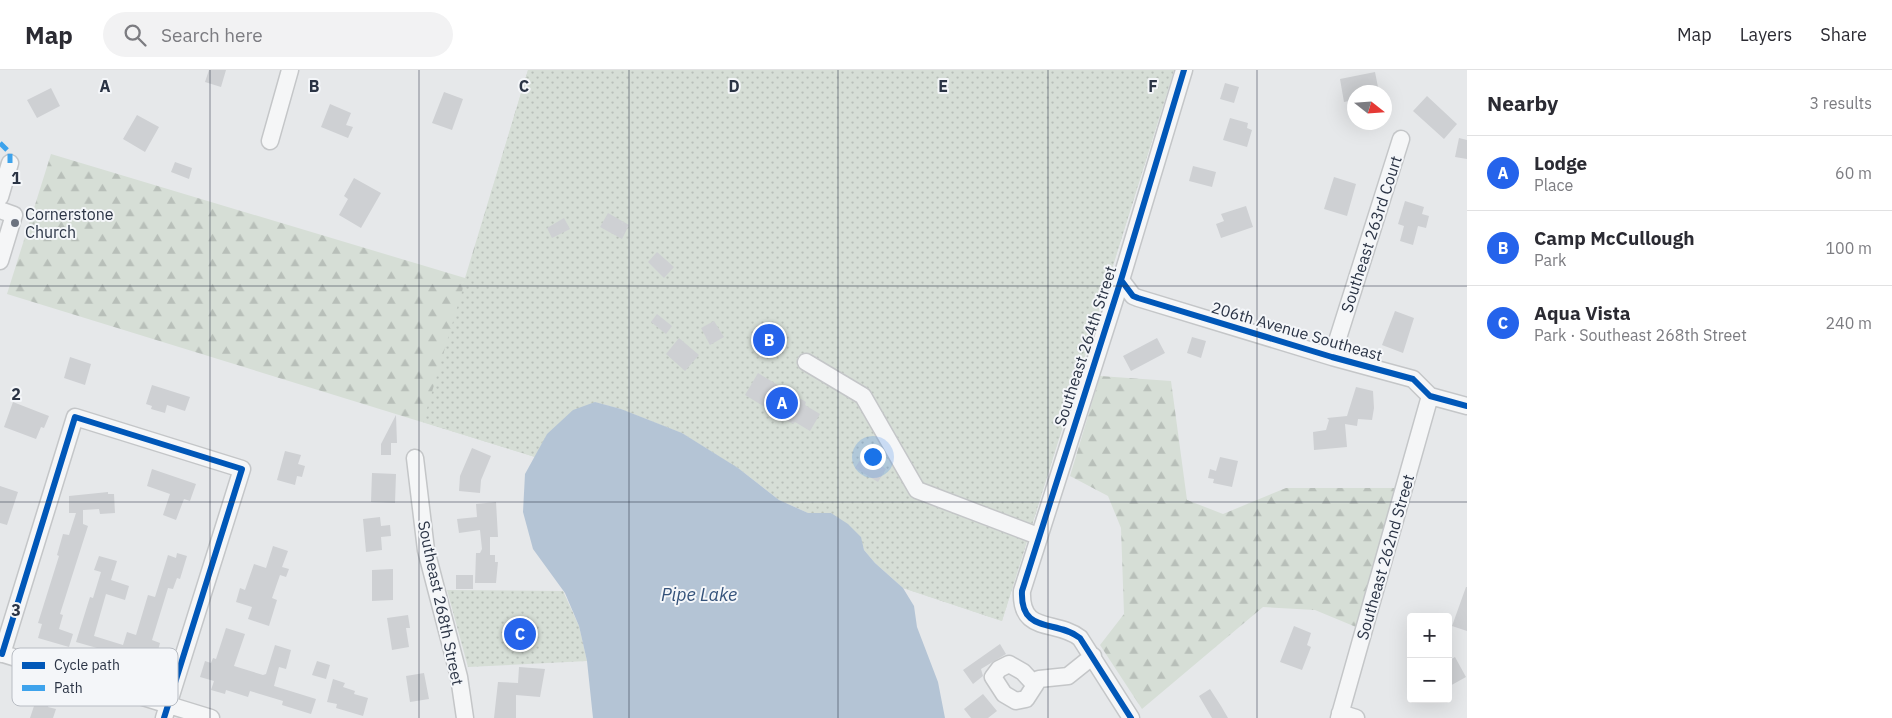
<!DOCTYPE html>
<html lang="en">
<head>
<meta charset="utf-8">
<style>
	body { margin:0; font-family:"IBM Plex Sans",sans-serif; background:#f2f2f3; color:#2b2b33 }
	.controls { position:absolute; right:15px; bottom:15px; display:grid; overflow:hidden; border-radius:5px; box-shadow:0 5px 20px #0002 }
	.controls button { width:45px; height:45px; display:grid; place-items:center; padding:0; border:0; border-bottom:1px solid #e1e1e2; background:#fff; color:#2b2b33; font:25px sans-serif }
	.compass { position:absolute; left:1347px; top:15px; width:45px; height:45px; border-radius:50%; background:#fff; box-shadow:0 5px 20px #0002; rotate:107deg }
	.you { position:absolute; left:872px; top:386px; width:18px; height:18px; margin:-12px; border:4px solid #fff; border-radius:50%; background:#1a73e8; box-shadow:0 0 0 8px #1a73e833 }
	.badge { display:grid; place-items:center; width:32px; height:32px; border-radius:50%; background:#2563eb; color:#fff; font-size:16px; font-weight:700 }
	.pin { position:absolute; translate:-50% -50%; border:2px solid #fff; box-shadow:0 1px 5px #0006 }
	.list { margin:0; padding:0; list-style:none }
	h2 { display:flex; justify-content:space-between; align-items:center; height:65px; margin:0; padding:0 20px; font-size:21px }
	h2 small { font-size:16px; font-weight:400; color:#7c7c81 }
	.list li { display:grid; grid-template-columns:32px 1fr auto; gap:15px; align-items:center; box-sizing:border-box; height:75px; padding:0 20px; border-top:1px solid #e1e1e2 }
	.list b { display:block; font-size:19px; white-space:nowrap }
	.list p { margin:0; font-size:16px; white-space:nowrap; color:#7c7c81 }
	.list em { font-size:16px; font-style:normal; color:#7c7c81 }
	.icon { flex:none; width:28px; height:28px; fill:none; stroke:currentColor; stroke-width:2; stroke-linecap:round; stroke-linejoin:round }
	.map { position:relative; flex:none; width:1467px; height:648px; overflow:hidden }
	header { display:flex; align-items:center; gap:30px; box-sizing:border-box; height:70px; padding:0 25px; background:#fff; border-bottom:1px solid #e1e1e2 }
	header strong { font-size:24px }
	nav { display:flex; gap:28px; margin-inline-start:auto; font-size:18px }
	.search { width:350px; height:45px; background:#f2f2f3; display:flex; align-items:center; gap:12px; box-sizing:border-box; padding:0 18px; border-radius:28px; color:#7c7c81; font-size:19px }
	main { display:flex }
	aside { flex:1; background:#fff }
	.map>svg:first-child { display:block }
	.forest { fill:url(#forest-firs) }
	.park { fill:url(#park-dots) }
	.water { fill:#b4c4d5 }
	.building { fill:#ced0d3 }
	.lines { fill:none; stroke-linecap:round; stroke-linejoin:round }
	.minor-casing { stroke:#c4c6c8; stroke-width:19 }
	.minor { stroke:#f5f6f7; stroke-width:16 }
	.quiet { stroke:#3ea3ec; stroke-width:5; stroke-dasharray:10 5; stroke-linecap:butt }
	.cycleway-casing { stroke:#f4f6f9; stroke-width:9 }
	.cycleway { stroke:#0057b8; stroke-width:6 }
	.grid { fill:none; stroke:#2b3445; stroke-width:1; stroke-opacity:0.55 }
	.poi-dot { fill:#6c737f; stroke:#f4f6f9; stroke-width:2 }
	.labels { text-anchor:middle; dominant-baseline:central; stroke-width:4; stroke-linejoin:round; paint-order:stroke }
	.poi-label { font-size:16px; fill:#2b3445; stroke:#f4f6f9; text-anchor:start }
	.street-label { font-size:16px; fill:#2b3445; stroke:#f4f6f9 }
	.water-label { font-size:18px; font-style:italic; fill:#34527a; stroke:#f4f6f9 }
	.key { fill:#f4f6f9; stroke:#b8bcc3; stroke-width:1 }
	.key-label { font-size:14px; fill:#2b3445 }
	.grid-label { font-size:16px; text-anchor:middle; font-weight:bold; fill:#2b3445; stroke:#f4f6f9; stroke-width:4; stroke-linejoin:round; paint-order:stroke }
</style>
</head>
<body>
<header>
<strong>Map</strong>
<div class="search"><svg class="icon" aria-label="search" viewBox="0 0 24 24"><circle cx="10" cy="10" r="6"/><path d="M15 15l6 6"/></svg>Search here</div>
<nav><a>Map</a><a>Layers</a><a>Share</a></nav>
</header>
<main>
<div class="map">
<svg width="1467" height="648" viewBox="0 0 1467 648">
	<defs>
		<pattern id="forest-firs" width="22" height="20" patternUnits="userSpaceOnUse" patternTransform="scale(1.25)"><rect width="22" height="20" fill="#d6ded6"/><path d="M5 1l3.5 6h-7zM16 11l3.5 6h-7z" fill="#b8bfb9"/></pattern>
		<pattern id="park-dots" width="8" height="8" patternUnits="userSpaceOnUse" patternTransform="scale(1.25)"><rect width="8" height="8" fill="#d6ded6"/><path d="M2 2h.1M6 6h.1" fill="none" stroke="#b8bfb9" stroke-width="1.8" stroke-linecap="round"/></pattern>
	</defs>
	<rect width="100%" height="100%" fill="#e6e8ea"/>
	<path class="forest" d="M 528,0 L 1174,0 L 1002,551 L 903,518 L 831,443 L 808,443 L 682,363 L 621,339 L 595,332 L 547,364 L 535,387 L 7,224 L 51,84 L 465,208 Z
		M 1100,306 L 1171,311 L 1187,430 L 1223,444 L 1286,418 L 1398,418 L 1356,557 L 1315,540 L 1263,537 L 1142,639 L 1100,575 L 1124,544 L 1121,458 L 1108,426 L 1070,406 Z"/>
	<path class="park" d="M 528,0 L 1174,0 L 1002,551 L 903,518 L 875,493 L 864,480 L 861,467 L 831,443 L 808,443 L 779,430 L 738,398 L 682,363 L 621,339 L 595,332 L 547,364 L 535,387 L 423,352 Z
		M 447,520 L 563,521 L 579,556 L 587,591 L 468,597 Z"/>
	<path class="water" d="M 595,332 L 621,339 L 682,363 L 738,398 L 779,430 L 808,443 L 831,443 L 848,454 L 861,467 L 864,480 L 875,493 L 903,518 L 914,536 L 917,557 L 938,612 L 945,648 L 593,648 L 587,591 L 579,556 L 565,523 L 533,479 L 523,442 L 525,404 L 547,364 L 573,340 Z"/>
	<path class="building" d="M 209,0 L 226,0 L 221,17 L 205,12 Z
		M 1375,2 L 1379,22 L 1354,22 L 1354,30 L 1344,32 L 1340,9 Z
		M 1225,13 L 1239,17 L 1234,33 L 1220,29 Z
		M 51,18 L 60,36 L 37,48 L 27,30 Z
		M 444,22 L 463,29 L 452,60 L 432,53 Z
		M 1427,26 L 1457,54 L 1444,69 L 1413,41 Z
		M 330,34 L 351,43 L 346,55 L 353,57 L 348,68 L 321,57 Z
		M 137,45 L 159,57 L 145,82 L 123,69 Z
		M 1230,48 L 1248,53 L 1247,58 L 1252,60 L 1247,77 L 1223,70 Z
		M 1459,68 L 1467,70 L 1467,89 L 1455,87 Z
		M 175,92 L 192,98 L 189,109 L 171,102 Z
		M 1193,96 L 1216,102 L 1212,117 L 1189,111 Z
		M 1334,107 L 1356,114 L 1347,146 L 1324,139 Z
		M 354,108 L 381,123 L 361,158 L 339,145 L 348,129 L 344,126 Z
		M 1405,131 L 1424,137 L 1422,144 L 1429,146 L 1426,158 L 1418,156 L 1413,175 L 1400,171 L 1404,156 L 1398,154 Z
		M 1246,136 L 1253,157 L 1221,168 L 1216,154 L 1224,151 L 1221,144 Z
		M 608,143 L 629,155 L 622,169 L 600,157 Z
		M 564,148 L 570,159 L 552,168 L 547,158 Z
		M 657,182 L 674,197 L 664,208 L 648,192 Z
		M 1395,241 L 1414,248 L 1403,283 L 1382,275 Z
		M 657,244 L 672,256 L 666,264 L 651,252 Z
		M 714,251 L 724,267 L 710,275 L 701,258 Z
		M 1192,267 L 1206,271 L 1201,288 L 1187,283 Z
		M 679,268 L 699,285 L 685,301 L 666,284 Z
		M 1157,268 L 1165,283 L 1131,301 L 1123,286 Z
		M 70,287 L 91,294 L 85,315 L 64,308 Z
		M 758,303 L 806,332 L 805,335 L 820,344 L 810,361 L 795,352 L 793,354 L 745,325 Z
		M 152,315 L 190,327 L 185,341 L 167,335 L 165,343 L 151,339 L 152,336 L 146,334 Z
		M 1356,317 L 1373,321 L 1374,338 L 1372,350 L 1358,349 L 1357,356 L 1345,354 L 1347,377 L 1314,380 L 1313,362 L 1326,360 L 1329,350 L 1327,348 L 1347,346 Z
		M 13,332 L 49,346 L 44,358 L 41,357 L 36,369 L 4,357 Z
		M 396,345 L 397,373 L 391,373 L 391,385 L 381,385 L 381,374 Z
		M 472,378 L 491,386 L 481,410 L 480,423 L 459,421 L 460,406 Z
		M 285,381 L 301,385 L 298,394 L 305,396 L 302,407 L 297,406 L 295,415 L 277,410 Z
		M 864,384 L 886,399 L 878,412 L 855,398 Z
		M 1220,387 L 1238,391 L 1232,417 L 1213,413 L 1214,409 L 1208,408 L 1210,399 L 1216,401 Z
		M 152,399 L 196,414 L 190,431 L 184,429 L 176,450 L 163,445 L 170,424 L 147,416 Z
		M 372,403 L 396,404 L 395,433 L 371,432 Z
		M 0,416 L 18,422 L 7,455 L 0,453 Z
		M 108,422 L 108,424 L 114,424 L 115,443 L 100,444 L 99,439 L 83,440 L 83,454 L 88,456 L 60,544 L 63,545 L 59,559 L 73,564 L 69,577 L 38,568 L 42,554 L 38,553 L 59,486 L 57,485 L 63,464 L 69,465 L 76,443 L 69,443 L 69,426 Z
		M 496,432 L 498,467 L 490,467 L 490,485 L 495,485 L 495,492 L 498,492 L 496,513 L 475,513 L 476,483 L 480,483 L 482,479 L 480,460 L 459,463 L 457,449 L 477,447 L 476,434 Z
		M 380,447 L 381,456 L 390,455 L 391,466 L 381,467 L 382,480 L 366,482 L 363,449 Z
		M 273,476 L 288,481 L 282,497 L 289,499 L 286,507 L 280,505 L 272,528 L 277,530 L 269,556 L 248,549 L 252,537 L 236,532 L 240,518 L 245,520 L 254,494 L 266,498 Z
		M 177,483 L 187,486 L 180,509 L 177,508 L 173,519 L 168,518 L 152,570 L 160,573 L 156,588 L 137,583 L 133,596 L 95,584 L 97,578 L 76,572 L 90,527 L 93,528 L 101,502 L 94,500 L 99,486 L 117,491 L 111,510 L 129,516 L 125,530 L 106,524 L 94,566 L 123,575 L 127,562 L 136,565 L 148,525 L 155,527 L 168,485 L 176,488 Z
		M 393,499 L 393,530 L 372,531 L 372,500 Z
		M 456,505 L 473,505 L 473,519 L 456,519 Z
		M 1466,517 L 1467,517 L 1467,561 L 1452,556 Z
		M 408,545 L 410,558 L 406,558 L 409,577 L 392,580 L 387,548 Z
		M 1294,556 L 1311,563 L 1307,575 L 1311,577 L 1302,600 L 1280,592 Z
		M 226,558 L 245,564 L 234,596 L 263,605 L 266,604 L 275,575 L 291,580 L 286,599 L 279,597 L 274,616 L 316,629 L 311,644 L 282,635 L 283,631 L 250,621 L 248,627 L 226,620 L 225,624 L 211,620 L 214,611 L 200,607 L 205,591 L 211,593 L 213,588 L 216,589 Z
		M 1000,574 L 1006,584 L 981,599 L 983,606 L 973,614 L 963,600 Z
		M 1455,587 L 1466,607 L 1448,617 L 1448,591 Z
		M 317,591 L 330,595 L 326,609 L 312,605 Z
		M 519,597 L 545,599 L 540,627 L 516,625 L 516,648 L 494,648 L 498,612 L 518,613 Z
		M 424,603 L 429,629 L 410,632 L 406,606 Z
		M 333,609 L 345,613 L 343,617 L 355,621 L 354,624 L 368,628 L 363,646 L 336,638 L 337,634 L 327,632 Z
		M 1210,619 L 1221,636 L 1228,648 L 1212,648 L 1199,626 Z
		M 983,624 L 997,641 L 988,648 L 971,648 L 964,639 Z
		M 37,627 L 50,631 L 48,637 L 56,639 L 53,648 L 30,648 Z"/>
	<g class="lines">
		<defs>
			<path id="minor" d="M 270,71 L 290,0
				M 0,127 L 10,93
				M 0,140 L 14,145 L 0,191
				M 1121,210 L 1133,226 L 1138,228 L 1332,287 L 1413,309 L 1430,326 L 1467,336
				M 1332,287 L 1401,69
				M 806,292 L 863,326 L 917,420 L 1038,466
				M 415,388 L 426,480 L 459,607 L 465,648
				M 0,583 L 211,648
				M 2,584 L 75,347 L 242,399 L 164,648
				M 1035,615 L 1023,602 L 1009,594 L 999,599 L 993,607 L 1004,624 L 1016,631 L 1026,629 L 1039,609 L 1068,606 L 1093,586
				M 1340,643 L 1356,648
				M 1131,648 L 1080,568 C 1056,549 1020,565 1022,521 L 1121,210 L 1184,0
				M 1339,648 L 1430,326"/>
		</defs>
		<use href="#minor" class="minor-casing"/>
		<use href="#minor" class="minor"/>
		<path class="quiet" d="M 0,73 L 10,83 L 10,93"/>
		<defs>
			<path id="cycleway" d="M 1121,210 L 1133,226 L 1138,228 L 1332,287 L 1413,309 L 1430,326 L 1467,336
				M 2,584 L 75,347 L 242,399 L 164,648
				M 1131,648 L 1080,568 C 1056,549 1020,565 1022,521 L 1121,210 L 1184,0"/>
		</defs>
		<use href="#cycleway" class="cycleway-casing"/>
		<use href="#cycleway" class="cycleway"/>
	</g>
	<path class="grid" d="M 210,0 L 210,648M 419,0 L 419,648M 629,0 L 629,648M 838,0 L 838,648M 1048,0 L 1048,648M 1257,0 L 1257,648M 0,216 L 1467,216M 0,432 L 1467,432"/>
	<circle class="poi-dot" cx="15" cy="153" r="5"/>
	<g class="labels">
		<g class="poi-label">
			<text x="25" y="144">Cornerstone<tspan x="25" dy="18">Church</tspan></text>
		</g>
		<g class="street-label">
			<text transform="translate(1371 164) rotate(-72)">Southeast 263rd Court</text>
			<text transform="translate(1297 261) rotate(16)">206th Avenue Southeast</text>
			<text transform="translate(1085 276) rotate(-72)">Southeast 264th Street</text>
			<text transform="translate(1385 487) rotate(-74)">Southeast 262nd Street</text>
			<text transform="translate(441 533) rotate(78)">Southeast 268th Street</text>
		</g>
		<g class="water-label">
			<text x="699" y="524">Pipe Lake</text>
		</g>
	</g>
	<rect x="12" y="578" width="166" height="58" rx="8" class="key"/>
	<rect x="22" y="592" width="23" height="7" fill="#0057b8"/>
	<rect x="22" y="615" width="23" height="6" fill="#3ea3ec"/>
	<g class="key-label">
		<text x="54" y="600">Cycle path</text>
		<text x="54" y="623">Path</text>
	</g>
	<g class="grid-label">
		<text x="105" y="22">A</text>
		<text x="314" y="22">B</text>
		<text x="524" y="22">C</text>
		<text x="734" y="22">D</text>
		<text x="943" y="22">E</text>
		<text x="1153" y="22">F</text>
		<text x="16" y="114">1</text>
		<text x="16" y="330">2</text>
		<text x="16" y="546">3</text>
	</g>
</svg>
<div class="controls">
<button>+</button>
<button>−</button>
</div>
<svg class="compass" viewBox="-18 -18 36 36"><path d="M0-13l5 13h-10z" fill="#e53935"/><path d="M0 13l5-13h-10z" fill="#7c7c81"/></svg>
<div class="you"></div>
<div class="pin badge" style="left:782px;top:333px">A</div>
<div class="pin badge" style="left:769px;top:270px">B</div>
<div class="pin badge" style="left:520px;top:564px">C</div>
</div>
<aside>
<h2>Nearby<small>3 results</small></h2>
<ul class="list">
<li><span class="badge">A</span><div><b>Lodge</b><p>Place</p></div><em>60 m</em></li>
<li><span class="badge">B</span><div><b>Camp McCullough</b><p>Park</p></div><em>100 m</em></li>
<li><span class="badge">C</span><div><b>Aqua Vista</b><p>Park · Southeast 268th Street</p></div><em>240 m</em></li>
</ul>
</aside>
</main>
</body>
</html>
